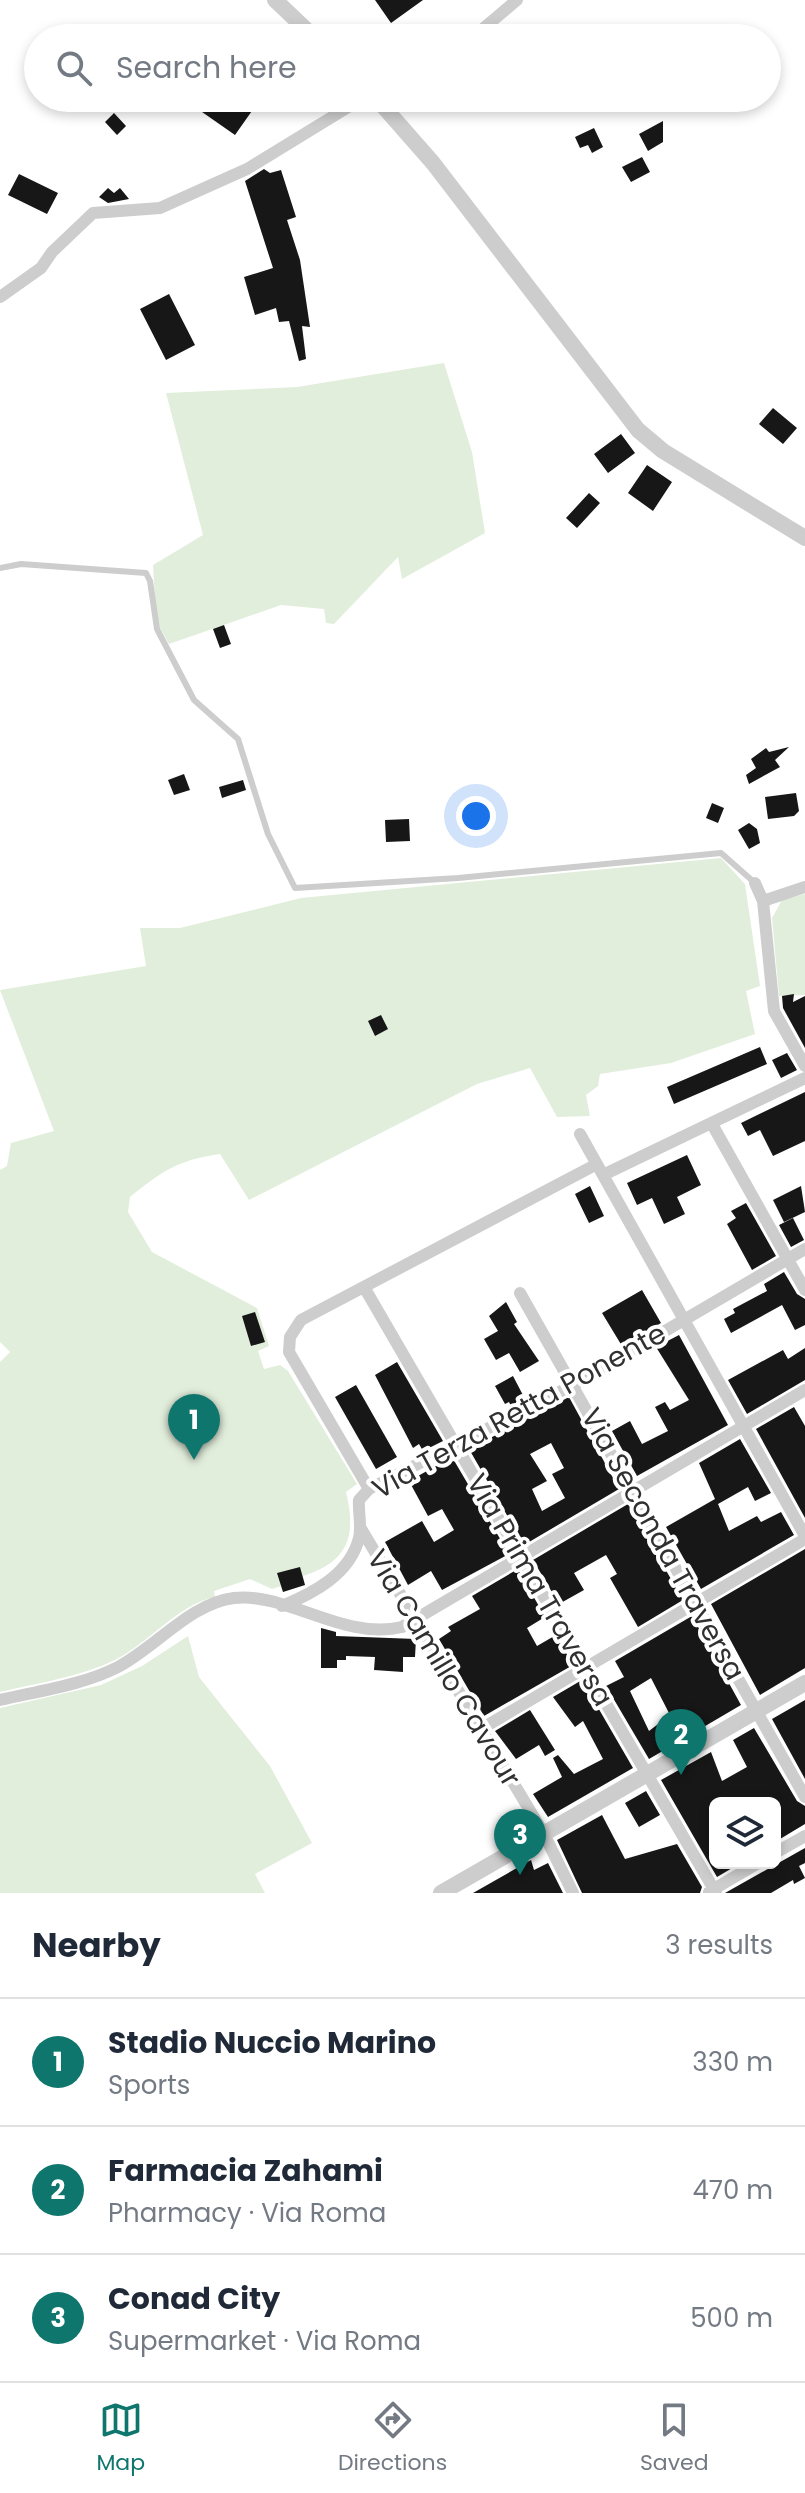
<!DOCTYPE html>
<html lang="en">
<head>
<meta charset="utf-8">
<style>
	body { margin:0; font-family:Poppins,sans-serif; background:#f2f2f3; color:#1f2937 }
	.controls { position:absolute; right:24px; bottom:24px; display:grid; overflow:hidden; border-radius:12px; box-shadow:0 4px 12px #0003 }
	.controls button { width:72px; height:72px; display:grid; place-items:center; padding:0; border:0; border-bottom:2px solid #e0e1e3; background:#fff; color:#1f2937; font:40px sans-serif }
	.you { position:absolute; left:476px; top:816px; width:28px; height:28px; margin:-20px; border:6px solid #fff; border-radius:50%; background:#1a73e8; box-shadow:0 0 0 12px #1a73e833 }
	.badge { display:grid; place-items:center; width:52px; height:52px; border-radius:50%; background:#0f766e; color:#fff; font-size:26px; font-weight:700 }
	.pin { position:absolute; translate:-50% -66px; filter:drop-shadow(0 2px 4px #0008) }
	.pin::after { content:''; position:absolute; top:42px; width:28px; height:24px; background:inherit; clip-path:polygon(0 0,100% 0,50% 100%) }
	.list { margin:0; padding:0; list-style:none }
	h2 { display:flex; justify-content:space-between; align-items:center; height:104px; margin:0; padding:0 32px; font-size:34px }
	h2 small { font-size:26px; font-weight:400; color:#747a83 }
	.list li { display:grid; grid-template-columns:52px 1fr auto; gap:24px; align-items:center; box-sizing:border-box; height:128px; padding:0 32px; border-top:2px solid #e0e1e3 }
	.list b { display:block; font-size:30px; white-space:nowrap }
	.list p { margin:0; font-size:26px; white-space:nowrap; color:#747a83 }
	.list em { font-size:26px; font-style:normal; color:#747a83 }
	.icon { flex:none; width:44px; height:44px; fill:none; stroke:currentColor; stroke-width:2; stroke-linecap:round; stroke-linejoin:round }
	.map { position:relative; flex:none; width:805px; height:1893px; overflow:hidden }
	.search { position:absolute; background:#fff; box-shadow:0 4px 12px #0003; left:24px; right:24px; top:24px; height:88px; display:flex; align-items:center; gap:20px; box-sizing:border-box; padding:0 28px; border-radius:44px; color:#747a83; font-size:30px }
	.sheet { height:488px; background:#fff }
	nav { display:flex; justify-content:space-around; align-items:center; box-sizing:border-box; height:112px; border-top:2px solid #e0e1e3; background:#fff; font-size:22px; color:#747a83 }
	nav a { display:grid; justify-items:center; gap:4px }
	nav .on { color:#0f766e }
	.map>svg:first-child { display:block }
	.green { fill:#e2eedc }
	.building { fill:#171717; fill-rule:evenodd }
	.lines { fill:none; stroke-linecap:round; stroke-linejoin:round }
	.service { stroke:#cdcdcd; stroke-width:6 }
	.minor { stroke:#cdcdcd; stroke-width:12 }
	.tertiary { stroke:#cdcdcd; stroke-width:16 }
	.labels { text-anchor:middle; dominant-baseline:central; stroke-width:8; stroke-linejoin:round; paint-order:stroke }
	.street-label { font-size:28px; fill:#303030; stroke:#fff }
</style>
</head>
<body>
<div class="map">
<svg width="805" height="1893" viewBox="0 0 805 1893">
	<rect width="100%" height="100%" fill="#fff"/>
	<path class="green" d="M 444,363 L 472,452 L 485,533 L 402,579 L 398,557 L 334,624 L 326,623 L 324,609 L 281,605 L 169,644 L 156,620 L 153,565 L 203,535 L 166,393 L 297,387 Z
		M 721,858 L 745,884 L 760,986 L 746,991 L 755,1034 L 671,1063 L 600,1074 L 598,1086 L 586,1095 L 590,1116 L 557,1117 L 530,1068 L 477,1084 L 249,1200 L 220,1154 C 178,1160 162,1171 130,1197 L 128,1212 L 152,1252 L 257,1308 L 269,1346 L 258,1351 L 264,1369 L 280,1365 L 288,1371 L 357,1484 L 346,1492 C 357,1536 348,1562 303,1576 L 305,1585 L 283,1592 L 281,1586 L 272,1589 L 250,1579 L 214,1591 L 215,1597 C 177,1605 149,1643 115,1660 C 79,1677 38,1683 0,1692 L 0,1362 L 10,1352 L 0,1342 L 0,1170 L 7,1166 L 11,1143 L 54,1131 L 0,990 L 146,966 L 140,928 L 180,928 L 301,898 Z
		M 805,894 L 805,995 L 779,996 L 772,918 L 782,900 Z
		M 188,1636 L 199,1677 L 270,1766 L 312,1843 L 255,1874 L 265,1893 L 0,1893 L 0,1708 L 101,1685 L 142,1666 Z"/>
	<path class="building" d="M 375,0 L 423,0 L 391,23 Z
		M 182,98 L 239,98 L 254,108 L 235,135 Z
		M 114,113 L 126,126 L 117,135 L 105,122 Z
		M 663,121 L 663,142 L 648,151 L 639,134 Z
		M 594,128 L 603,147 L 592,153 L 588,145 L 580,148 L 575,137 Z
		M 642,157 L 650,172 L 631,182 L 622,167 Z
		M 264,169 L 270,173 L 281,170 L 296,217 L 287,220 L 300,260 L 310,327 L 302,326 L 306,359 L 299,361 L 289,321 L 279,322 L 276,308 L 255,315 L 244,277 L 273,268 L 245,181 Z
		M 19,174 L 58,193 L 47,214 L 8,195 Z
		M 108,188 L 114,193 L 120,188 L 129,199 L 108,203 L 99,197 Z
		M 169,294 L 195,345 L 166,360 L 140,309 Z
		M 773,408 L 797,428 L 783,444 L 759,424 Z
		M 621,434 L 635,453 L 608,473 L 594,454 Z
		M 647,465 L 672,482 L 653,511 L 628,493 Z
		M 589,493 L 600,503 L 577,528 L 566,518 Z
		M 224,625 L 231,644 L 220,648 L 213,629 Z
		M 789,747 L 775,760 L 780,767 L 749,784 L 746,775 L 756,768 L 751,759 L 766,748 L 769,752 Z
		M 184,774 L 190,790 L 174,795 L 168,780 Z
		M 243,780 L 246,790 L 222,798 L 219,787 Z
		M 796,793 L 799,811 L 794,816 L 768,819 L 765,797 Z
		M 712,803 L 724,808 L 718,823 L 706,818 Z
		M 409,819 L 410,841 L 386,842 L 385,820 Z
		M 749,823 L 757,829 L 760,843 L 749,849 L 738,830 Z
		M 794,994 L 793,1002 L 805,996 L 805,1048 L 783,1008 L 782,996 Z
		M 381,1015 L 388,1029 L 375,1036 L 368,1021 Z
		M 760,1047 L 767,1064 L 674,1104 L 667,1087 Z
		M 787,1053 L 797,1070 L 781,1078 L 772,1060 Z
		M 805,1092 L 805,1141 L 773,1156 L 760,1130 L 748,1136 L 741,1123 Z
		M 687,1155 L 701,1185 L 677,1197 L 685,1214 L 664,1224 L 652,1198 L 637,1205 L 627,1183 Z
		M 590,1186 L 604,1216 L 589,1223 L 575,1194 Z
		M 801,1186 L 805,1212 L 784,1222 L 773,1200 Z
		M 746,1203 L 776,1256 L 752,1270 L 727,1224 L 736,1218 L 731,1211 Z
		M 793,1218 L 804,1240 L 791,1247 L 779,1225 Z
		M 784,1272 L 797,1294 L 805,1299 L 805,1325 L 795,1330 L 782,1305 L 731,1333 L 724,1319 L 735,1313 L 733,1309 L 767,1291 L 764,1284 Z
		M 642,1290 L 661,1323 L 622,1346 L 602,1313 Z
		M 506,1302 L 517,1322 L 514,1324 L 539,1361 L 520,1372 L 509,1353 L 496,1360 L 484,1339 L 498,1331 L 489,1316 Z
		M 255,1312 L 265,1342 L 251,1346 L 242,1316 Z
		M 679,1335 L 728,1425 L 637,1476 L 612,1431 L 630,1421 L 642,1444 L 668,1431 L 655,1407 L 665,1402 L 670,1410 L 689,1400 L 656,1347 Z
		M 805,1348 L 805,1380 L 747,1414 L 728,1380 L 783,1350 L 788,1359 Z
		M 397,1362 L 443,1441 L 423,1451 L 419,1444 L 413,1448 L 375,1375 Z
		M 513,1376 L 525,1399 L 511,1406 L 509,1402 L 505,1404 L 495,1386 Z
		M 356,1385 L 397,1457 L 376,1469 L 335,1397 Z
		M 569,1397 L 619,1489 L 524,1545 L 469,1449 ZM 551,1443 L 564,1468 L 552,1474 L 565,1498 L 542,1511 L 532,1489 L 547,1481 L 530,1454 Z
		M 794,1407 L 805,1426 L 805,1518 L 756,1429 Z
		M 740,1439 L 771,1493 L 755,1501 L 748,1487 L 718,1504 L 729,1531 L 757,1516 L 761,1522 L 781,1512 L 794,1535 L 701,1589 L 666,1527 L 715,1499 L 699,1463 Z
		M 452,1457 L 509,1554 L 442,1590 L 431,1571 L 408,1585 L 385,1542 L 422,1521 L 434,1542 L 454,1530 L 442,1509 L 428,1516 L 409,1481 Z
		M 628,1504 L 683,1600 L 638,1627 L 610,1578 L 617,1574 L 606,1555 L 574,1573 L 584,1590 L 559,1604 L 533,1560 Z
		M 805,1549 L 805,1668 L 760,1695 L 711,1604 Z
		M 300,1567 L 305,1585 L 283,1592 L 277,1573 Z
		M 518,1569 L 545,1617 L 527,1628 L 537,1646 L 556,1635 L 573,1665 L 484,1716 L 439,1639 L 451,1631 L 448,1627 L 480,1609 L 472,1596 Z
		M 692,1616 L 741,1705 L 649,1759 L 606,1686 L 624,1677 L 615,1661 ZM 651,1678 L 670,1715 L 649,1731 L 630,1691 Z
		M 321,1628 L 336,1632 L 336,1636 L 416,1639 L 415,1657 L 403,1657 L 403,1672 L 374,1670 L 375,1657 L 346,1656 L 346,1660 L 337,1660 L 337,1668 L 321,1668 Z
		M 582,1680 L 633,1768 L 548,1817 L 533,1794 L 562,1777 L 553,1758 L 558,1755 L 574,1774 L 603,1759 L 583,1721 L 575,1727 L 553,1697 Z
		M 805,1700 L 805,1779 L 772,1719 Z
		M 530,1710 L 555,1750 L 545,1756 L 539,1745 L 516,1759 L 495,1731 Z
		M 754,1728 L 797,1801 L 805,1806 L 805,1824 L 775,1842 L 775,1803 L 715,1803 L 715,1863 L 739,1864 L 717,1877 L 661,1780 L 711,1752 L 722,1781 L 747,1767 L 733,1740 Z
		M 646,1791 L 660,1815 L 639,1827 L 625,1803 Z
		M 602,1815 L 625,1859 L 677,1844 L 702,1887 L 700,1893 L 582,1893 L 557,1840 Z
		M 805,1848 L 805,1863 L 799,1866 L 805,1878 L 794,1884 L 793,1880 L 771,1893 L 725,1893 Z
		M 531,1860 L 534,1870 L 548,1863 L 563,1893 L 473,1893 Z"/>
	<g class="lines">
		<path class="service" d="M 0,568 L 21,564 L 146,573 L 150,581 L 157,629 L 194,700 L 238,739 L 268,834 L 295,888 L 458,878 L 721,853 L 755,883"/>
		<path class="minor" d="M 472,38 L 517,0
			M 383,105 L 392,98
			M 0,297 L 41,268 L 52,252 L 93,213 L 160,208 L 247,169 L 363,98
			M 755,883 L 763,901 L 774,1011 L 805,1066
			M 763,901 L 805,887
			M 712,1124 L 805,1290
			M 580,1134 L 805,1536
			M 603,1175 L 805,1078
			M 364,1287 L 716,1893
			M 520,1293 L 805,1797
			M 369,1489 L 289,1352 L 290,1337 L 301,1320 L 597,1164
			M 360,1527 L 544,1834 L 573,1893
			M 282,1606 C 314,1593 350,1574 359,1538 C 362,1526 358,1512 359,1500 L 369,1489 L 573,1385 L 805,1249
			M 0,1700 C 39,1691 83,1685 118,1667 C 156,1647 191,1603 234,1598 C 287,1592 344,1641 402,1627 L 805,1390
			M 481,1729 L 805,1539
			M 775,1853 L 805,1836
			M 709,1892 L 758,1863"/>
		<path class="tertiary" d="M 275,0 L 315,38
			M 376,98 L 433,163 L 638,430 L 663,451 L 805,538
			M 441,1893 L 805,1683"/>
	</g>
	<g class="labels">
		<g class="street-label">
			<text transform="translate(519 1411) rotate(-29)">Via Terza Retta Ponente</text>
			<text transform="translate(663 1544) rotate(61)">Via Seconda Traversa</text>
			<text transform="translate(540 1590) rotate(60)">Via Prima Traversa</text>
			<text transform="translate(444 1668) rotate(59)">Via Camillo Cavour</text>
		</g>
	</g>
</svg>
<div class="controls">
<button><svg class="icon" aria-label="layers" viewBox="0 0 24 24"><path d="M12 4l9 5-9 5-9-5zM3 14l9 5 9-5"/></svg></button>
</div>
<div class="you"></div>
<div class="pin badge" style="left:194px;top:1460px">1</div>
<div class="pin badge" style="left:681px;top:1775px">2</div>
<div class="pin badge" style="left:520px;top:1875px">3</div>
<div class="search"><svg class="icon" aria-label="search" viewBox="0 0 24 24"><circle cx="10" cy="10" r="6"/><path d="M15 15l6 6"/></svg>Search here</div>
</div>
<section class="sheet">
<h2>Nearby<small>3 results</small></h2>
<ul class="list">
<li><span class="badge">1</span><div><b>Stadio Nuccio Marino</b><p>Sports</p></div><em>330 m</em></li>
<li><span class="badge">2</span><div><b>Farmacia Zahami</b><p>Pharmacy · Via Roma</p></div><em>470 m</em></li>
<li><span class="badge">3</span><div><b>Conad City</b><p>Supermarket · Via Roma</p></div><em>500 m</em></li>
</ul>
</section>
<nav>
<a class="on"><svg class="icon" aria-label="map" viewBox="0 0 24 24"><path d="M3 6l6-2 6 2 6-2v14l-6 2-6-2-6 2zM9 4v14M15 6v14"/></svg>Map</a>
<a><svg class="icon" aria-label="directions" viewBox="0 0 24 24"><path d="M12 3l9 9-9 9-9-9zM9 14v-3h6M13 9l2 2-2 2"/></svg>Directions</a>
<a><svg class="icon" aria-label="saved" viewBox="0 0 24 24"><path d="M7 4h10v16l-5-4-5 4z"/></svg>Saved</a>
</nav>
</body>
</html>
